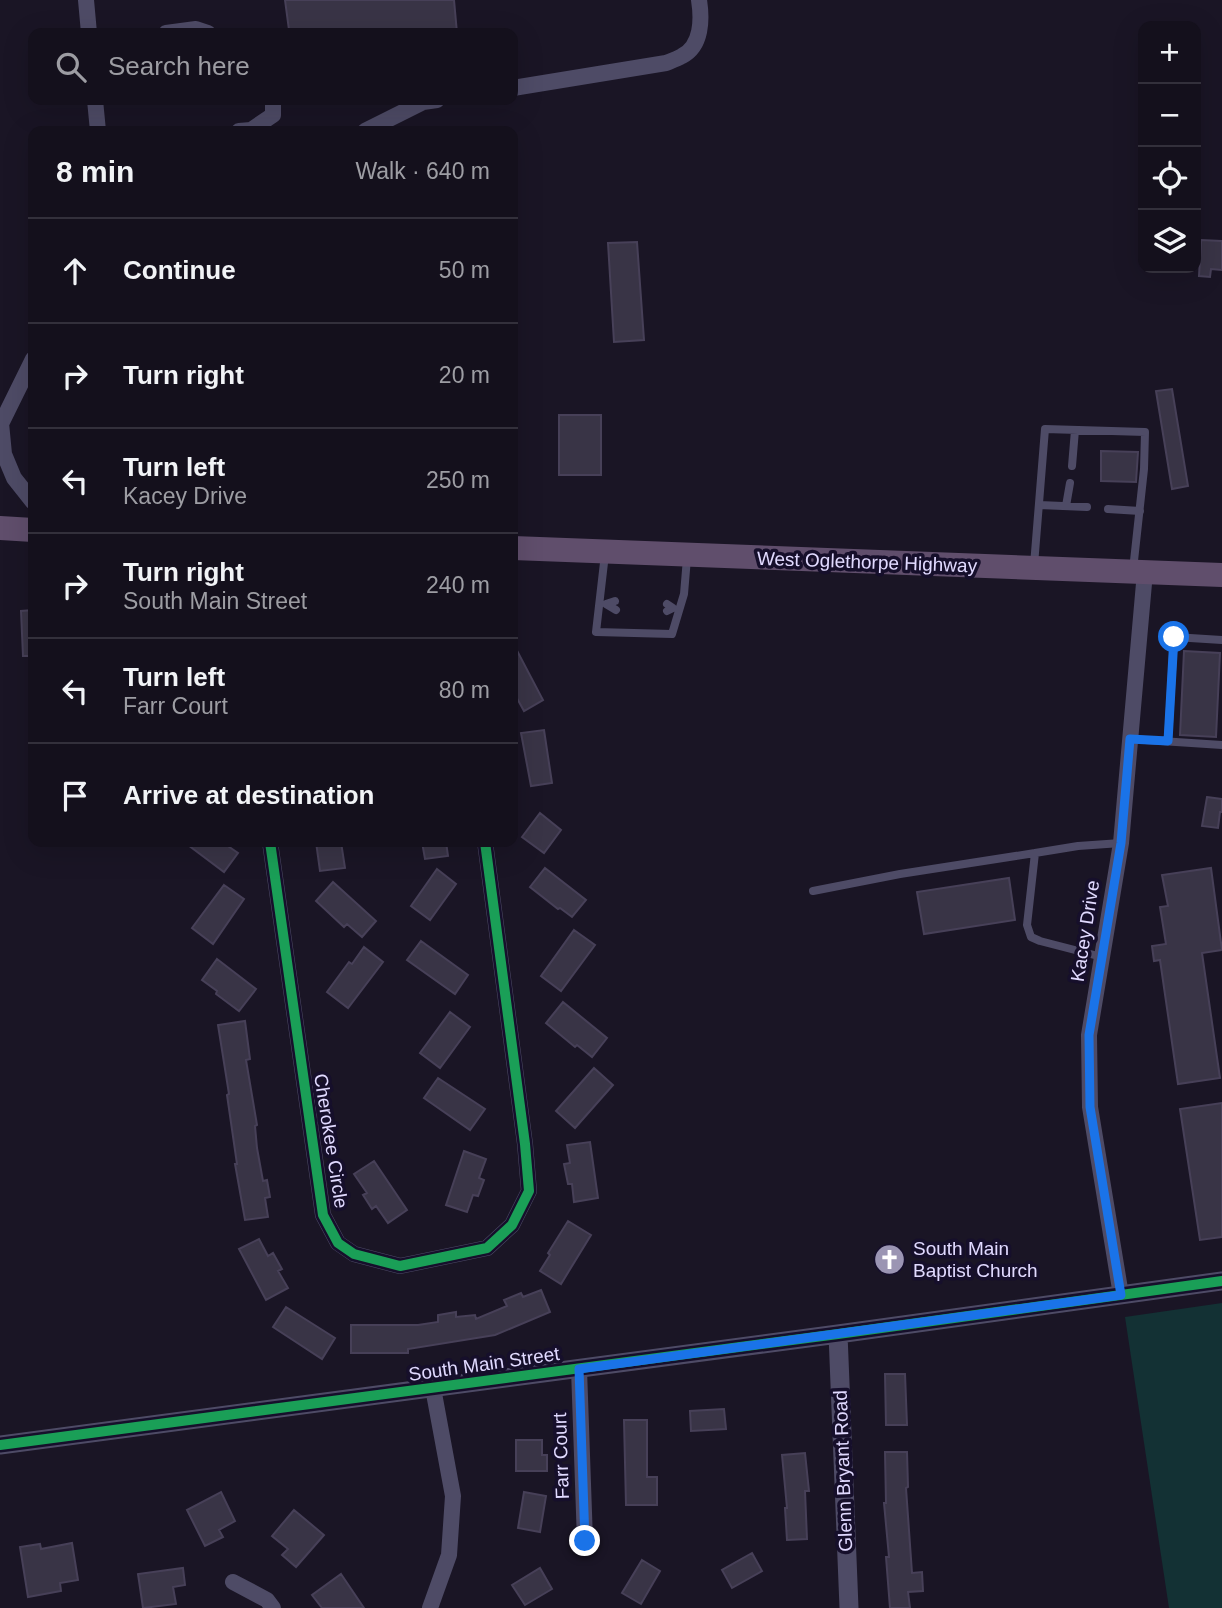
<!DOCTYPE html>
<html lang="en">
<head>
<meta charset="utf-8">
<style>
	body { margin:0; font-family:Arial,sans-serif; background:#1d1925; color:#f1f3f6 }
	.controls { position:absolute; right:21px; top:21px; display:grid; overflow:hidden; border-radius:14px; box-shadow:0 7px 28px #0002 }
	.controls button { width:63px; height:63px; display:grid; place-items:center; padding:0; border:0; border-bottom:2px solid #33303b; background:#14101c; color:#f1f3f6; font:35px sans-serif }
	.stop { position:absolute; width:21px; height:21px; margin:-16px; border:5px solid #1a73e8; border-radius:50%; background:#fff }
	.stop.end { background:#1a73e8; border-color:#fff; box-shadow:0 2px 7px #0008 }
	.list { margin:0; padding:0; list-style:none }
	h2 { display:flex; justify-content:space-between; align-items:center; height:91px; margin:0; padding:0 28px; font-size:30px }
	h2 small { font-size:23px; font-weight:400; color:#9d9da3 }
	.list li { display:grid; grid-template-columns:46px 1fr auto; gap:21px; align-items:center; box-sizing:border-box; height:105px; padding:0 28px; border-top:2px solid #33303b }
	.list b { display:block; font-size:26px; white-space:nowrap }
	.list p { margin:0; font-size:23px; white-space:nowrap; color:#9d9da3 }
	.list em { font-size:23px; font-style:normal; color:#9d9da3 }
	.icon { flex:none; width:38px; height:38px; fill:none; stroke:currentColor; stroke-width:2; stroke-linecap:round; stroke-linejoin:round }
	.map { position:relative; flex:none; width:1222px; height:1608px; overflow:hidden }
	.search { position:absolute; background:#14101c; box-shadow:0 7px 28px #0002; left:28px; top:28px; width:490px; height:77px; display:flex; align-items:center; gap:18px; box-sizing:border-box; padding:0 24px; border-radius:14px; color:#9d9da3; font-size:26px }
	.panel { position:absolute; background:#14101c; box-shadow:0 7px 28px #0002; left:28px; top:126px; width:490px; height:721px; border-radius:14px }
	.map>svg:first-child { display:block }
	.green { fill:#133134 }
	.building { fill:#393446; stroke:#474058; stroke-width:2 }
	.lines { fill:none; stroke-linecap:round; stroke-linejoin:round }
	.service { stroke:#4e4b66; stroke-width:8 }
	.minor { stroke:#4e4b66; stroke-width:16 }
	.tertiary { stroke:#4e4b66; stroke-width:19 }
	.trunk { stroke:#604e6c; stroke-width:24 }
	.cycleway-casing { stroke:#160f2b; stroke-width:15 }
	.cycleway { stroke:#1a9f57; stroke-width:10 }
	.route { stroke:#1a73e8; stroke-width:9 }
	.labels { text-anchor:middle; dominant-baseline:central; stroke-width:7; stroke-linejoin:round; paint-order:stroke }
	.street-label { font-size:19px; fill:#e1daff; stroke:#160f2b }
	.poi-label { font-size:19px; fill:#e1daff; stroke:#160f2b; text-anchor:start }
</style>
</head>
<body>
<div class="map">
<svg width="1222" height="1608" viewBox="0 0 1222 1608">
	<rect width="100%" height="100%" fill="#1a1525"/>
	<path class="green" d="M 1222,1303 L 1222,1608 L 1169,1608 L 1125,1317 Z"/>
	<path class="building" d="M 285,0 L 454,0 L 457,33 L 302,33 L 301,29 L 289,30 Z
		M 1201,240 L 1222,241 L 1222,270 L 1211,269 L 1210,277 L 1199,276 Z
		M 637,242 L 644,340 L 614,342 L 608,243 Z
		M 1172,389 L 1188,486 L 1172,489 L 1156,391 Z
		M 559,415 L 601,415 L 601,475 L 559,475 Z
		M 1101,451 L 1138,452 L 1136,482 L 1101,481 Z
		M 33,610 L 33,656 L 23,656 L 21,611 Z
		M 513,643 L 543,700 L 524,711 L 513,691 Z
		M 1184,651 L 1220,653 L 1216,737 L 1180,735 Z
		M 544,730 L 552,783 L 531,786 L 521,733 Z
		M 1207,797 L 1222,799 L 1222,812 L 1220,812 L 1218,828 L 1202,826 Z
		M 540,813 L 561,830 L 544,853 L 522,837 Z
		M 184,842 L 222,842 L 238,853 L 224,872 Z
		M 316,842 L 341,842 L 345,868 L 320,871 Z
		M 422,842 L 446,842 L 448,856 L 425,859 Z
		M 545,868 L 586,900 L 572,917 L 560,908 L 558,909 L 530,887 Z
		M 1211,868 L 1222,950 L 1202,953 L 1220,1078 L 1178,1084 L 1160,960 L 1154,961 L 1152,946 L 1166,944 L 1160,907 L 1168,906 L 1162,875 Z
		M 437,869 L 456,884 L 430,920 L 411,906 Z
		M 1009,878 L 1015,920 L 924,934 L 917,892 Z
		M 333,882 L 376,921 L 362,937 L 347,924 L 344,927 L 316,901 Z
		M 224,885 L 244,899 L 213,944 L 192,928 Z
		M 574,930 L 595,945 L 561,991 L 541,976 Z
		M 421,941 L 468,975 L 455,994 L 407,960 Z
		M 364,947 L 383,962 L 348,1008 L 327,992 L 349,962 L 352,964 Z
		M 217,959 L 256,989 L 239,1011 L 216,994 L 217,991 L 202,980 Z
		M 563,1002 L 607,1038 L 592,1057 L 577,1045 L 575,1047 L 546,1023 Z
		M 450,1012 L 470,1027 L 440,1068 L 420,1053 Z
		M 245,1021 L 250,1059 L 246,1060 L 257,1125 L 255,1126 L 257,1148 L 263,1181 L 267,1180 L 270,1197 L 265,1198 L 268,1217 L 245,1220 L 235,1164 L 237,1164 L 227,1095 L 229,1094 L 218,1025 Z
		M 594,1068 L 613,1085 L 575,1128 L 556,1111 Z
		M 438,1078 L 485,1109 L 470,1130 L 424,1098 Z
		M 1222,1103 L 1222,1237 L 1200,1240 L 1180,1109 Z
		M 590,1142 L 598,1198 L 574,1202 L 572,1184 L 568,1184 L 564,1164 L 570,1163 L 567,1145 Z
		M 464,1151 L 486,1159 L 479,1178 L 484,1180 L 478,1196 L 473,1195 L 467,1212 L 446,1205 Z
		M 374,1161 L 407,1210 L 388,1223 L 376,1206 L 372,1209 L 363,1195 L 367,1193 L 354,1174 Z
		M 568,1221 L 591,1235 L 561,1284 L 540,1271 L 550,1255 L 548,1253 Z
		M 259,1239 L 268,1256 L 273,1253 L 282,1269 L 278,1271 L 288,1288 L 266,1300 L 239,1249 Z
		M 541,1290 L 550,1312 L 495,1335 L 408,1349 L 408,1353 L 351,1353 L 351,1325 L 418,1325 L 438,1322 L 438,1315 L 456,1312 L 456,1317 L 475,1315 L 476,1319 L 507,1306 L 504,1300 L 521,1293 L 523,1297 Z
		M 286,1307 L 335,1338 L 322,1359 L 273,1327 Z
		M 885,1374 L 905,1374 L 907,1425 L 886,1425 Z
		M 724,1409 L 726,1429 L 691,1431 L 690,1411 Z
		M 624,1420 L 647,1420 L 647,1477 L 657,1477 L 657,1505 L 626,1505 Z
		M 516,1440 L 542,1440 L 542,1455 L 547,1455 L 547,1471 L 516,1471 Z
		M 885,1452 L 907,1452 L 908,1487 L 906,1488 L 912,1573 L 922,1572 L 923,1591 L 908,1592 L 910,1608 L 890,1608 L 886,1557 L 889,1557 L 884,1503 L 886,1503 Z
		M 805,1453 L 809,1491 L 805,1491 L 807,1539 L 787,1540 L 785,1508 L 787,1508 L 782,1455 Z
		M 221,1492 L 235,1521 L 219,1530 L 223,1537 L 205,1546 L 187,1510 Z
		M 524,1492 L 546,1496 L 540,1532 L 518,1528 Z
		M 294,1510 L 324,1535 L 296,1567 L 282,1555 L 288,1549 L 272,1536 Z
		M 72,1543 L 78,1580 L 60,1583 L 61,1591 L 28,1597 L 20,1547 L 40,1544 L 41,1549 Z
		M 752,1553 L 762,1571 L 732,1588 L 722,1570 Z
		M 642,1560 L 660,1571 L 641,1604 L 622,1593 Z
		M 183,1568 L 185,1585 L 173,1587 L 176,1604 L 143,1608 L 138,1574 Z
		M 540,1568 L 552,1589 L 525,1605 L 512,1585 Z
		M 341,1574 L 364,1608 L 322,1608 L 312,1595 Z"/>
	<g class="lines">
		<path class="service" d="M 1072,466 L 1075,430
			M 1039,505 L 1087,507
			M 1066,506 L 1070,483
			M 1108,509 L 1140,511
			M 605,554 L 596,632 L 672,634 L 684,594 L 687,558
			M 1034,565 L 1045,429 L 1145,432 L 1144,469 L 1133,570
			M 615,601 L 606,604 L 616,610
			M 667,611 L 673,608 L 667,604
			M 1130,739 L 1222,745
			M 1168,741 L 1174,637 L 1222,640
			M 813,891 L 900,874 L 1035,853
			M 1102,957 L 1040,941 L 1031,937 L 1027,925 L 1035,853 L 1078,846 L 1121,843"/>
		<path class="minor" d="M 86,0 L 89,33
			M 166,33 L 196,29 L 208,33
			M 513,88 L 666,63 C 671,61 677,59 682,56 C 702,46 702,19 699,0
			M 95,100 L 98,131
			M 239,131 L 251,130 L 273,115 L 273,100
			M 365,131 L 423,102 L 437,100
			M 1,423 L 4,454 L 14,478 L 33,502
			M 0,426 L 33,359
			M 270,842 L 323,1215 L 338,1243 L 354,1254 L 400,1266 L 487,1248 L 512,1225 L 529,1191 L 525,1144 L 485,842
			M 1121,1295 L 1090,1107 L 1089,1035 L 1121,843 L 1145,572
			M 579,1369 L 585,1541
			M 233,1582 L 267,1600 L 273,1608
			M 430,1608 L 449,1555 L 453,1496 L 433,1388"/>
		<path class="tertiary" d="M 838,1334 L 849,1608
			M 0,1445 L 838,1334 L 1222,1281"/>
		<path class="trunk" d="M 0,528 L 33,530
			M 513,548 L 1222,575"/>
		<defs>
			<path id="cycleway" d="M 270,842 L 323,1215 L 338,1243 L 354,1254 L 400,1266 L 487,1248 L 512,1225 L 529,1191 L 525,1144 L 485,842
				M 0,1445 L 838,1334 L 1222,1281"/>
		</defs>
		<use href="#cycleway" class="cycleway-casing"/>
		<use href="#cycleway" class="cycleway"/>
	</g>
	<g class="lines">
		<path class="route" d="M 585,1541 L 579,1369 L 1121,1295 L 1090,1107 L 1089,1035 L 1121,843 L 1130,739 L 1168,741 L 1174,637"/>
	</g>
	<defs>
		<symbol id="church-disc" viewBox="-11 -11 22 22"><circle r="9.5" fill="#9b95b3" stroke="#160f2b"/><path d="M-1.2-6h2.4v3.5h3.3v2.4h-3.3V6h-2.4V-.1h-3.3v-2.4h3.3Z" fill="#fff"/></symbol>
	</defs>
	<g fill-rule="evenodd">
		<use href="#church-disc" x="872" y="1242" width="35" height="35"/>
	</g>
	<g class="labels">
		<g class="street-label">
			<text transform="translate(867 562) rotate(2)">West Oglethorpe Highway</text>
			<text transform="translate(1085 931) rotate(-81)">Kacey Drive</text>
			<text transform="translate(331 1141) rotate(81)">Cherokee Circle</text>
			<text transform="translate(484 1364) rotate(-8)">South Main Street</text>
			<text transform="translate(561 1456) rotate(-92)">Farr Court</text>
			<text transform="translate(843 1471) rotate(-92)">Glenn Bryant Road</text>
		</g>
		<g class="poi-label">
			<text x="913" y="1248">South Main<tspan x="913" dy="22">Baptist Church</tspan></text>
		</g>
	</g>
</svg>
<div class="controls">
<button>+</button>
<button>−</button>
<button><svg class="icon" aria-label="locate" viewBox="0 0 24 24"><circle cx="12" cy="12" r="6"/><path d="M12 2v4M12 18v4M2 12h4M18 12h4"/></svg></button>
<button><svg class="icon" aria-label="layers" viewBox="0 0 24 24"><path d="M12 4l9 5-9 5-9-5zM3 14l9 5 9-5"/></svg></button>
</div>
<div class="stop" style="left:1174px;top:637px"></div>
<div class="stop end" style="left:585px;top:1541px"></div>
<div class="search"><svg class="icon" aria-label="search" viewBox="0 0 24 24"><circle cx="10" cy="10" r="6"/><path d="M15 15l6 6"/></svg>Search here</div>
<section class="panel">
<h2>8 min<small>Walk · 640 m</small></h2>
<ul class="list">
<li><svg class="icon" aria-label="ahead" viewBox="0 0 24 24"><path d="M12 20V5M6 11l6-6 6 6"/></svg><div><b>Continue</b></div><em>50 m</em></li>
<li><svg class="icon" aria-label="right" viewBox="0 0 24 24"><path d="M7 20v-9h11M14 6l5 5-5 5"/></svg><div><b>Turn right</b></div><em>20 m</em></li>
<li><svg class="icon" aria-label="left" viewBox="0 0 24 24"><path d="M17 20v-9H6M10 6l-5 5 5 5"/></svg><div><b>Turn left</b><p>Kacey Drive</p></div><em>250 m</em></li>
<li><svg class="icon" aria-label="right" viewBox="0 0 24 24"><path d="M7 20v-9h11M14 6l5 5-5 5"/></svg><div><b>Turn right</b><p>South Main Street</p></div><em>240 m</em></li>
<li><svg class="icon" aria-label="left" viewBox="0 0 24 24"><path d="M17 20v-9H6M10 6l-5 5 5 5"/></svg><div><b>Turn left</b><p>Farr Court</p></div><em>80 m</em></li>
<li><svg class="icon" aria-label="arrive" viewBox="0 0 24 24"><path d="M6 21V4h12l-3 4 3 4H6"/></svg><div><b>Arrive at destination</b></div></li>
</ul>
</section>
</div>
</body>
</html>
